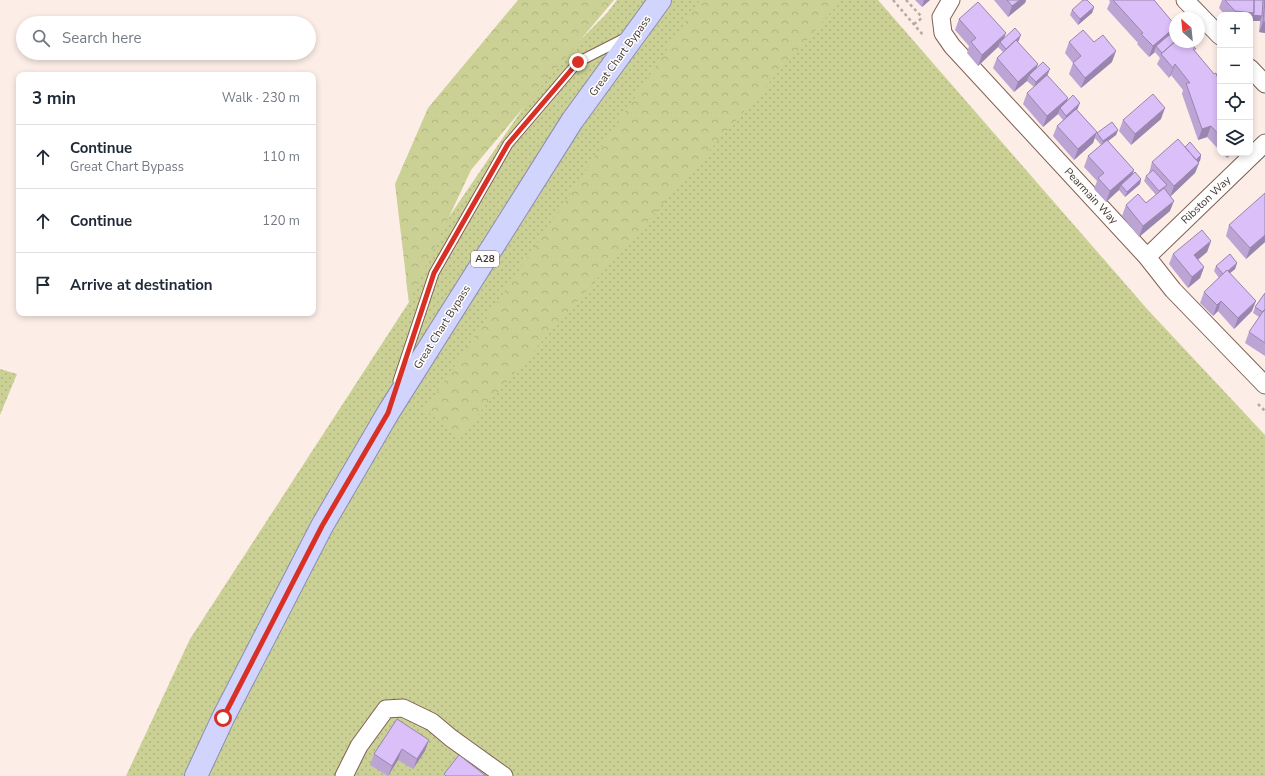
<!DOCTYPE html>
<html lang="en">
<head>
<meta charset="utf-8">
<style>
	body { margin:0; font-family:"Nunito Sans",sans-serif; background:#f2f2f3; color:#1f2937 }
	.controls { position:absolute; right:12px; top:12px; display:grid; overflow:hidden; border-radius:8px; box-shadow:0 2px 6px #0003 }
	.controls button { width:36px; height:36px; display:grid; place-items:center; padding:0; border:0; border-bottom:1px solid #e0e1e3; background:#fff; color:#1f2937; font:20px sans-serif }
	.compass { position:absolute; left:1169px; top:12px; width:36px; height:36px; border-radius:50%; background:#fff; box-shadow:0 2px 6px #0003; rotate:333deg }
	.stop { position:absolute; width:12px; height:12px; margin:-9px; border:3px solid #d93025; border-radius:50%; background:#fff }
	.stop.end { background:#d93025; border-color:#fff; box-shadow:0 1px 4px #0008 }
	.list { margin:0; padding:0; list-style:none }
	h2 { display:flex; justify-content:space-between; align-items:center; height:52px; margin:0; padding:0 16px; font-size:17px }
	h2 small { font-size:13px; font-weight:400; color:#747a83 }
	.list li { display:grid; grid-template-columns:26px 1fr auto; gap:12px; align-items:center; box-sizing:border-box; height:64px; padding:0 16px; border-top:1px solid #e0e1e3 }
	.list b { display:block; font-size:15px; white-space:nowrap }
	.list p { margin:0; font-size:13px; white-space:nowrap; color:#747a83 }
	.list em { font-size:13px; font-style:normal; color:#747a83 }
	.icon { flex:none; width:22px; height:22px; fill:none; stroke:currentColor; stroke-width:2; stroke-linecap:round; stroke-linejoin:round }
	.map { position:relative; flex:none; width:1265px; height:776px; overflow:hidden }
	.search { position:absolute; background:#fff; box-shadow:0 2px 6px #0003; left:16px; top:16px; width:300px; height:44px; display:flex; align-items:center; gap:10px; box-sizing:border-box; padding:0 14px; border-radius:22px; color:#747a83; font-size:15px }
	.panel { position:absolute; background:#fff; box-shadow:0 2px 6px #0003; left:16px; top:72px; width:300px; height:244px; border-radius:8px }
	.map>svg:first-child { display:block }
	.grass { fill:url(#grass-dots) }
	.forest { fill:url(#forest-crowns) }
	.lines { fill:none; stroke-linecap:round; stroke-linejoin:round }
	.service-casing { stroke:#816054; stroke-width:11 }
	.minor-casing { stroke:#816054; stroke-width:19 }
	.primary-casing { stroke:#8d8cb4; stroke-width:24 }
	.path { stroke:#b8a9a3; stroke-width:2.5; stroke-dasharray:3 3; stroke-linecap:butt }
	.service { stroke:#fff; stroke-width:9 }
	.minor { stroke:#fff; stroke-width:17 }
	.primary { stroke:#d1d5fd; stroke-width:22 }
	.wall { fill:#bca4d5 }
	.shaded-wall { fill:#9986ae }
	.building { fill:#dbbff8; stroke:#9986ae }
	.route { stroke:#d93025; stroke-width:5 }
	.labels { text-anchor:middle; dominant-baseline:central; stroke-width:3; stroke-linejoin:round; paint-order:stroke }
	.shield { fill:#fefefe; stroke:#7d736e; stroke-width:1 }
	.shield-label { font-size:10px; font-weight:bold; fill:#463731 }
	.street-label { font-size:11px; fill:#463731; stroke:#fefefe }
</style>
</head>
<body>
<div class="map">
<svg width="1265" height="776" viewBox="0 0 1265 776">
	<defs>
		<pattern id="grass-dots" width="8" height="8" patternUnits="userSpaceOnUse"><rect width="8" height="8" fill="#cbd194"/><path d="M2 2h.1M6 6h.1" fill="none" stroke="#b0b480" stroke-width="1.8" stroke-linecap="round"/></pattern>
		<pattern id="forest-crowns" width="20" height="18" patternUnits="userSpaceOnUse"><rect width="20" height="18" fill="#cbd194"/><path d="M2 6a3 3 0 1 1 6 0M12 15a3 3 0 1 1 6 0" fill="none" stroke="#b0b480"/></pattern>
	</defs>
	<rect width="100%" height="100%" fill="#fcede7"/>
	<path class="grass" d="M 617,0 L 878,0 L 1148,310 L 1265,435 L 1265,776 L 126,776 L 190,639 L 409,302 L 406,280 L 545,76 L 607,13 Z
		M 0,369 L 17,374 L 0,415 Z"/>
	<path class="forest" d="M 518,0 L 614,0 L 471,170 L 409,302 L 395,184 L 428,108 Z
		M 700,0 L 842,0 L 459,436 L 425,410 Z"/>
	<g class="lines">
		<defs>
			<path id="service" d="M 398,381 L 434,273 L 508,144 L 578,62 L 625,38"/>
			<path id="minor" d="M 951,0 L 941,17 L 943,33 L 952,46 L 1147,257 L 1173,290 L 1265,385
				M 1185,0 L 1220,36
				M 1250,68 L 1265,84
				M 1147,257 L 1265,143
				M 344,776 L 359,746 L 386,709 L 403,708 L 432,722 L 451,738 L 504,776"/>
			<path id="primary" d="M 196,776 L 223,718 L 322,526 L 388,413 L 572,121 L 660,0"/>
		</defs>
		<use href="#service" class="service-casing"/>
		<use href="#minor" class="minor-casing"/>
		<use href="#primary" class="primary-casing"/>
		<path class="path" d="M 893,0 L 923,35
			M 906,0 L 921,16
			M 914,24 L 922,18
			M 1258,404 L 1265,411"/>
		<use href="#service" class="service"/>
		<use href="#minor" class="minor"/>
		<use href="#primary" class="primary"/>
	</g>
	<path class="wall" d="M 915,0 L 930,0 L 922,7 Z
		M 994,0 L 1026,0 L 1025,3 L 1008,17 Z
		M 1109,0 L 1154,0 L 1175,25 L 1175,29 L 1172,37 L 1171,38 L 1175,42 L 1195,51 L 1220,85 L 1220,151 L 1207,137 L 1198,140 L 1182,94 L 1183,90 L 1171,75 L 1169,78 L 1157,64 L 1160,58 L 1155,52 L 1149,57 L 1137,44 L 1138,43 L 1107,9 L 1110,2 Z
		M 1222,0 L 1265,0 L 1265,33 L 1259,32 L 1260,21 L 1251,21 L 1250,23 L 1250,15 L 1225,15 L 1219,8 Z
		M 1094,7 L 1092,13 L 1078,25 L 1070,15 L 1072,10 Z
		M 959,19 L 1004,38 L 1019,40 L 1018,42 L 1036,68 L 1048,74 L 1043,79 L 1066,102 L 1078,108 L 1077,110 L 1097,132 L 1093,143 L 1074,160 L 1053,136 L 1057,126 L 1063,120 L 1058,114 L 1043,127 L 1023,104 L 1027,93 L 1034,87 L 1027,81 L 1014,92 L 993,68 L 997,58 L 1003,52 L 998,47 L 978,66 L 967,53 L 969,46 L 955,30 Z
		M 1069,42 L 1094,42 L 1112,62 L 1081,88 L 1069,74 L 1073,63 L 1065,53 Z
		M 1161,119 L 1131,145 L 1119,131 L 1123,120 Z
		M 1118,130 L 1116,135 L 1108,141 L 1134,170 L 1132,175 L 1141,179 L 1140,184 L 1125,197 L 1119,190 L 1106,202 L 1094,189 L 1097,181 L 1084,167 L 1088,156 L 1101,145 L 1095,138 L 1097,133 Z
		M 1185,147 L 1201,155 L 1200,161 L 1198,162 L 1199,163 L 1195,173 L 1170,196 L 1170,211 L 1139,237 L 1122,216 L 1126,205 L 1146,203 L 1156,195 L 1144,181 L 1146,176 L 1149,173 L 1152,162 Z
		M 1222,153 L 1232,153 L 1227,158 Z
		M 1229,225 L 1265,242 L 1246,259 L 1226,236 Z
		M 1211,241 L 1207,252 L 1198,260 L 1204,267 L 1200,278 L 1188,288 L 1169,264 L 1173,254 Z
		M 1237,263 L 1235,269 L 1230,273 L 1252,311 L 1234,329 L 1218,311 L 1213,316 L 1200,303 L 1204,292 L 1219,278 L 1214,271 L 1216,266 Z
		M 1265,293 L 1265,356 L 1245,343 L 1249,332 L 1259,317 L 1253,313 L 1255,307 Z
		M 397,719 L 425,751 L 413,769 L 398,760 L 388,776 L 370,765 L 374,754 Z"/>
	<path class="shaded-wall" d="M 924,0 L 930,0 L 922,7 Z
		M 1020,0 L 1026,0 L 1025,3 L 1008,17 L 1012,6 Z
		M 1094,7 L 1092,13 L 1078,25 L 1080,19 Z
		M 1235,11 L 1254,13 L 1262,16 L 1260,21 L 1251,21 L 1250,23 L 1250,15 L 1234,15 Z
		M 1263,22 L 1265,22 L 1265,33 L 1259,32 Z
		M 1175,27 L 1175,29 L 1172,37 L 1159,49 L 1156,46 L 1154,52 L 1155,52 L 1149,57 L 1153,46 Z
		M 1006,33 L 1002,44 L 1000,42 L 998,47 L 978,66 L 982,55 Z
		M 1021,35 L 1019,40 L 1004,55 L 1006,49 Z
		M 1116,51 L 1112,62 L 1081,88 L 1085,78 Z
		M 1038,64 L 1034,75 L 1029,75 L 1027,81 L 1014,92 L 1018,82 Z
		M 1175,64 L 1171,75 L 1169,78 L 1173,68 Z
		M 1050,69 L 1048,74 L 1034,87 L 1036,82 Z
		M 1068,98 L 1064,109 L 1060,108 L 1058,114 L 1043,127 L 1047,116 Z
		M 1080,103 L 1078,108 L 1065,121 L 1066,116 Z
		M 1165,108 L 1161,119 L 1131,145 L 1135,134 Z
		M 1211,126 L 1207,137 L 1198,140 L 1202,129 Z
		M 1118,130 L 1116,135 L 1101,146 L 1103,141 Z
		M 1097,132 L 1093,143 L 1074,160 L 1078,149 Z
		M 1229,153 L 1232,153 L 1227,158 Z
		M 1201,155 L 1200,161 L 1191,168 L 1193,163 Z
		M 1199,163 L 1195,173 L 1170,197 L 1174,186 Z
		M 1134,170 L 1130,181 L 1121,185 L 1119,190 L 1106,202 L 1110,191 Z
		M 1141,179 L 1140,184 L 1125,197 L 1127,192 Z
		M 1174,201 L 1170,211 L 1139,237 L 1143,226 Z
		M 1265,235 L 1265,242 L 1246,259 L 1250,248 Z
		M 1211,241 L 1207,252 L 1190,266 L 1194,255 Z
		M 1237,263 L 1235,269 L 1222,280 L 1224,275 Z
		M 1204,267 L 1200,278 L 1188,288 L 1192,277 Z
		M 1221,301 L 1218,311 L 1213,316 L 1217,305 Z
		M 1256,301 L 1252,311 L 1234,329 L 1238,318 Z
		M 429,740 L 425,751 L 413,769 L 417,759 Z
		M 402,749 L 398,760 L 388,776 L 392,766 Z"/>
	<path class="building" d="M 1007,0 L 1020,0 L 1012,6 Z
		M 1083,0 L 1087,0 L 1094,7 L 1080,19 L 1072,10 Z
		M 1113,0 L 1154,0 L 1175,25 L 1175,27 L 1153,46 L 1141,34 L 1143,33 Z
		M 1225,0 L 1254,0 L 1254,13 L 1235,11 Z
		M 1254,0 L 1263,0 L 1262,16 L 1253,15 L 1254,13 Z
		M 1265,0 L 1265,22 L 1263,22 Z
		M 978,2 L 1006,33 L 982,55 L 971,42 L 976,38 L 959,19 Z
		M 1015,28 L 1021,35 L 1006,49 L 1000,42 Z
		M 1083,30 L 1094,42 L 1103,35 L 1116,51 L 1085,78 L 1073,63 L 1081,56 L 1069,42 Z
		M 1169,35 L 1175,42 L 1162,53 L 1156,46 Z
		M 1016,40 L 1038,64 L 1018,82 L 997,58 Z
		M 1175,41 L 1175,42 L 1190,42 L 1196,49 L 1193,49 L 1214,74 L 1216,73 L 1220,85 L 1220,136 L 1211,126 L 1202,129 L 1186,83 L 1190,83 L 1175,64 L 1173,68 L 1161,54 Z
		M 1043,62 L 1050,69 L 1036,82 L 1029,75 Z
		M 1047,75 L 1068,98 L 1047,116 L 1027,93 Z
		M 1153,94 L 1165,108 L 1135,134 L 1123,120 Z
		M 1073,95 L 1080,103 L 1066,116 L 1060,108 Z
		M 1076,109 L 1097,132 L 1078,149 L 1057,126 Z
		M 1112,122 L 1118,130 L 1103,141 L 1097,133 Z
		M 1178,139 L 1199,163 L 1174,186 L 1152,162 Z
		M 1107,140 L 1134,170 L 1110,191 L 1098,178 L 1104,173 L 1088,156 Z
		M 1190,142 L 1201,155 L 1196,160 L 1185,147 Z
		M 1153,170 L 1167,185 L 1159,191 L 1146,176 Z
		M 1135,172 L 1141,179 L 1127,192 L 1121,185 Z
		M 1164,188 L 1174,201 L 1143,226 L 1126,205 L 1138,194 L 1146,203 Z
		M 1265,193 L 1265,235 L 1250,248 L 1229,225 Z
		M 1202,230 L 1211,241 L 1194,255 L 1204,267 L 1192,277 L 1173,254 Z
		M 1230,254 L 1237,263 L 1228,271 L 1227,270 L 1223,274 L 1216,266 Z
		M 1227,270 L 1256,301 L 1238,318 L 1221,301 L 1217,305 L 1204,292 Z
		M 1265,293 L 1265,310 L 1264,310 L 1263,312 L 1255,307 Z
		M 1264,310 L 1265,310 L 1265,343 L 1249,332 Z
		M 397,719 L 429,740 L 417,759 L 402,749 L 392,766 L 374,754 Z
		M 459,755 L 486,776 L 446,776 L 444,774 Z"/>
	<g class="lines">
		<path class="route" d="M 223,718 L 322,526 L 388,413 L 434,273 L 508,144 L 578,62"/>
	</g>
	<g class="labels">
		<rect class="shield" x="471" y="251" width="28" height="16" rx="3"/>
		<g class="shield-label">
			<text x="485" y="259">A28</text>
		</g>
		<g class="street-label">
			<text transform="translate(620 56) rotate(-54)">Great Chart Bypass</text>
			<text transform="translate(1091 196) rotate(47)">Pearmain Way</text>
			<text transform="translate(1206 200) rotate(-44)">Ribston Way</text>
			<text transform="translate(442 327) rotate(-58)">Great Chart Bypass</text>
		</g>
	</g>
</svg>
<div class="controls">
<button>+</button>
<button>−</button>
<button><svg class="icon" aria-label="locate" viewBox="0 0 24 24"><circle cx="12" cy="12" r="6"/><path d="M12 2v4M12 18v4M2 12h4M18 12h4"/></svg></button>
<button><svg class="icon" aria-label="layers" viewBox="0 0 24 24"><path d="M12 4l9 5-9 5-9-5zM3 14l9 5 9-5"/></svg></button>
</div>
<svg class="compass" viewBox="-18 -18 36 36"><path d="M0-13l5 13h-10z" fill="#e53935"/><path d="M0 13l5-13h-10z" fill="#747a83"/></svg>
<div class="stop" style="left:223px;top:718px"></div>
<div class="stop end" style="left:578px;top:62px"></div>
<div class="search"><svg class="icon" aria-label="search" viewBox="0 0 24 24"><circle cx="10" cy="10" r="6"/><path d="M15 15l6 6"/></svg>Search here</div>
<section class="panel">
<h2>3 min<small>Walk · 230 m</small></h2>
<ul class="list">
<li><svg class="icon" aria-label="ahead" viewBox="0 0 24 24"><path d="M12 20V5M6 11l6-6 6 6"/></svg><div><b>Continue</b><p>Great Chart Bypass</p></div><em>110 m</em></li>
<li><svg class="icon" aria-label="ahead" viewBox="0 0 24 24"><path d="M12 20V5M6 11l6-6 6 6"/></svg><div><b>Continue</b></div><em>120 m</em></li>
<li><svg class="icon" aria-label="arrive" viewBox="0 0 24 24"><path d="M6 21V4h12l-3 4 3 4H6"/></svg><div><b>Arrive at destination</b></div></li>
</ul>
</section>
</div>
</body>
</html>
